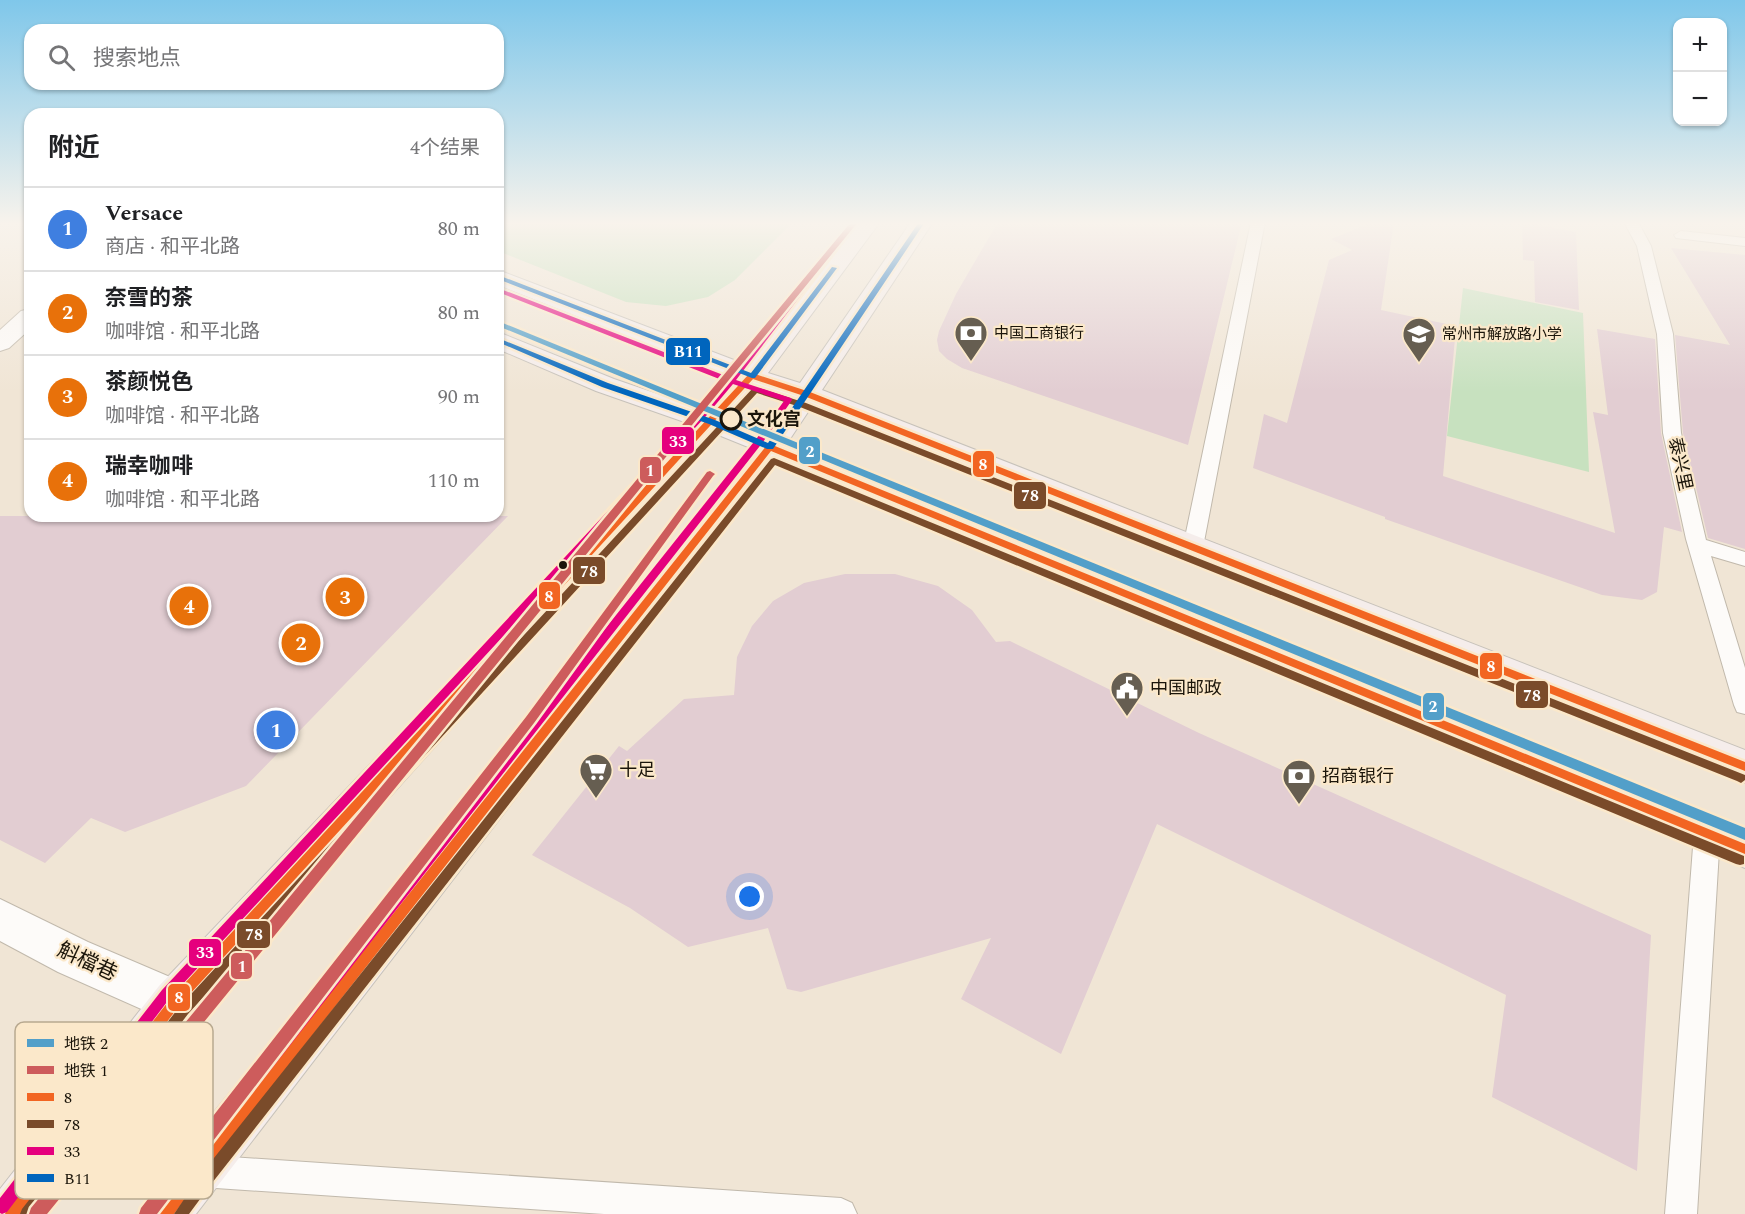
<!DOCTYPE html>
<html lang="zh">
<head>
<meta charset="utf-8">
<style>
	body { margin:0; font-family:Spectral,"Noto Sans SC",serif; background:#f2f2f2; color:#202124 }
	.controls { position:absolute; right:18px; top:18px; display:grid; overflow:hidden; border-radius:12px; box-shadow:0 2px 4px #0004 }
	.controls button { width:54px; height:54px; display:grid; place-items:center; padding:0; border:0; border-bottom:2px solid #e0e0e0; background:#fff; color:#202124; font:30px sans-serif }
	.you { position:absolute; left:750px; top:897px; width:21px; height:21px; margin:-15px; border:4px solid #fff; border-radius:50%; background:#1a73e8; box-shadow:0 0 0 9px #1a73e833 }
	.badge { display:grid; place-items:center; width:39px; height:39px; border-radius:50%; background:#665e51; color:#fff; font-size:20px; font-weight:700 }
	.pin { position:absolute; translate:-50% -50%; border:3px solid #fff; box-shadow:0 2px 6px #0006 }
	.list { margin:0; padding:0; list-style:none }
	h2 { display:flex; justify-content:space-between; align-items:center; height:78px; margin:0; padding:0 24px; font-size:26px }
	h2 small { font-size:20px; font-weight:400; color:#757577 }
	.list li { display:grid; grid-template-columns:39px 1fr auto; gap:18px; align-items:center; box-sizing:border-box; height:84px; padding:0 24px; border-top:2px solid #e0e0e0 }
	.list b { display:block; font-size:22px; white-space:nowrap }
	.list p { margin:0; font-size:20px; white-space:nowrap; color:#757577 }
	.list em { font-size:20px; font-style:normal; color:#757577 }
	.icon { flex:none; width:33px; height:33px; fill:none; stroke:currentColor; stroke-width:2; stroke-linecap:round; stroke-linejoin:round }
	.map { position:relative; flex:none; width:1745px; height:1214px; overflow:hidden }
	.search { position:absolute; background:#fff; box-shadow:0 2px 4px #0004; left:24px; top:24px; width:480px; height:66px; display:flex; align-items:center; gap:15px; box-sizing:border-box; padding:0 21px; border-radius:18px; color:#757577; font-size:22px }
	.panel { position:absolute; background:#fff; box-shadow:0 2px 4px #0004; left:24px; top:108px; width:480px; height:414px; border-radius:18px }
	.map>svg:first-child { display:block }
	.green { fill:#c7e1bf }
	.building { fill:#e2cdd2 }
	.lines { fill:none; stroke-linecap:round; stroke-linejoin:round }
	.service-casing { stroke:#c1b9ac; stroke-width:2 }
	.minor-casing { stroke:#c1b9ac; stroke-width:2 }
	.primary-casing { stroke:#c7c2ba; stroke-width:2 }
	.service { fill:#fdfbf9; fill-rule:evenodd }
	.minor { fill:#fdfbf9; fill-rule:evenodd }
	.primary { fill:#f5edeb; fill-rule:evenodd }
	.bus-1-casing { stroke:#fbe8ca; stroke-width:5 }
	.bus-2-casing { stroke:#fbe8ca; stroke-width:5 }
	.bus-3-casing { stroke:#fbe8ca; stroke-width:5 }
	.bus-4-casing { stroke:#fbe8ca; stroke-width:5 }
	.bus-1 { fill:#f26522; fill-rule:evenodd }
	.bus-2 { fill:#7a4b2a; fill-rule:evenodd }
	.bus-3 { fill:#e5007d; fill-rule:evenodd }
	.bus-4 { fill:#0065bd; fill-rule:evenodd }
	.metro-1-casing { stroke:#fbe8ca; stroke-width:5 }
	.metro-2-casing { stroke:#fbe8ca; stroke-width:5 }
	.metro-1 { fill:#529fc9; fill-rule:evenodd }
	.metro-2 { fill:#cd5c5c; fill-rule:evenodd }
	.stop-dot { fill:#fbe8ca; stroke:#1b150a; stroke-width:3 }
	.bus-dot { fill:#1b150a; stroke:#fbe8ca; stroke-width:2 }
	.labels { text-anchor:middle; dominant-baseline:central; stroke-width:4.5; stroke-linejoin:round; paint-order:stroke }
	.far-poi-label { font-size:15px; fill:#1b150a; stroke:#fbe8ca; text-anchor:start }
	.stop-label { font-size:18px; font-weight:bold; fill:#1b150a; stroke:#fbe8ca; text-anchor:start }
	.street-label { font-size:18px; fill:#1b150a; stroke:#fbe8ca }
	.poi-label { font-size:18px; fill:#1b150a; stroke:#fbe8ca; text-anchor:start }
	.near-street-label { font-size:21px; fill:#1b150a; stroke:#fbe8ca }
	.key { fill:#fbe8ca; stroke:#b8a990; stroke-width:1.5 }
	.key-label { font-size:16px; fill:#1b150a }
	.line-badge { stroke:#fbe8ca; stroke-width:2 }
	.badge-label { font-size:16px; text-anchor:middle; font-weight:bold; fill:#fff }
</style>
</head>
<body>
<div class="map">
<svg width="1745" height="1214" viewBox="0 0 1745 1214">
	<rect width="100%" height="100%" fill="#f0e5d5"/>
	<path class="green" d="M 498,222 L 793,222 L 735,280 L 708,297 L 666,306 L 626,302 L 498,251 Z
		M 1463,288 L 1583,313 L 1589,472 L 1447,436 Z"/>
	<path class="building" d="M 998,222 L 1242,222 L 1188,445 L 962,368 L 947,359 L 939,351 L 937,340 L 939,331 L 956,294 Z
		M 1373,222 L 1394,222 L 1381,310 L 1456,326 L 1443,476 L 1615,533 L 1593,412 L 1608,415 L 1597,329 L 1655,339 L 1661,433 L 1682,532 L 1664,527 L 1657,592 L 1642,600 L 1602,595 L 1385,519 L 1385,517 L 1253,468 L 1264,414 L 1287,423 L 1329,260 L 1352,250 L 1331,239 Z
		M 1522,222 L 1576,232 L 1579,310 L 1535,302 L 1534,261 L 1523,260 Z
		M 1671,248 L 1745,255 L 1745,549 L 1708,538 L 1683,433 L 1675,335 L 1730,345 Z
		M 0,516 L 508,516 L 246,786 L 125,832 L 91,818 L 45,863 L 0,840 Z
		M 845,574 L 895,574 L 938,586 L 972,610 L 996,642 L 1010,641 L 1199,733 L 1651,935 L 1637,1171 L 1492,1097 L 1506,995 L 1157,824 L 1061,1054 L 961,999 L 991,938 L 801,992 L 787,989 L 768,928 L 688,947 L 630,908 L 532,855 L 619,746 L 627,751 L 684,699 L 734,695 L 737,657 L 752,626 L 773,601 L 804,583 Z"/>
	<g class="lines">
		<defs>
			<path id="service" d="M 1251,222 L 1265,222 L 1203,547 L 1200,552 L 1193,554 L 1186,552 L 1183,547 Z
				M 1624,222 L 1638,222 L 1651,246 L 1673,334 L 1681,433 L 1706,540 L 1745,552 L 1745,566 L 1711,556 L 1745,668 L 1745,714 L 1737,712 L 1734,705 L 1686,539 L 1663,433 L 1657,334 L 1637,246 Z
				M 1681,231 L 1745,238 L 1745,246 L 1676,238 L 1674,235 Z
				M 1707,822 L 1716,826 L 1720,834 L 1697,1214 L 1665,1214 L 1694,834 L 1698,826 Z
				M 201,1155 L 841,1198 L 852,1203 L 857,1214 L 604,1214 L 201,1187 L 190,1182 L 185,1171 L 190,1160 Z"/>
			<path id="minor" d="M 30,309 L 30,329 L 9,348 L 0,351 L 0,330 L 21,311 Z
				M 0,899 L 88,942 L 191,986 L 197,1002 L 191,1018 L 175,1024 L 58,972 L 0,941 Z"/>
			<path id="primary" d="M 858,222 L 880,222 L 768,373 L 800,383 L 911,222 L 933,222 L 822,390 L 1745,750 L 1745,783 L 812,406 L 788,442 L 1745,830 L 1745,868 L 776,459 L 196,1214 L 141,1214 L 148,1196 L 180,1154 L 753,449 L 716,434 L 191,1018 L 43,1214 L 0,1214 L 0,1189 L 159,986 L 693,425 L 596,391 L 498,349 L 498,332 L 614,379 L 707,411 L 735,379 L 498,285 L 498,270 L 747,365 ZM 757,387 L 790,397 L 765,433 L 730,419 Z"/>
		</defs>
		<use href="#service" class="service-casing"/>
		<use href="#minor" class="minor-casing"/>
		<use href="#primary" class="primary-casing"/>
		<use href="#service" class="service"/>
		<use href="#minor" class="minor"/>
		<use href="#primary" class="primary"/>
		<defs>
			<path id="bus-1" d="M 749,374 L 755,374 L 810,392 L 1745,762 L 1745,771 L 804,396 L 753,379 L 179,1006 L 21,1214 L 5,1214 L 7,1209 L 171,998 Z
				M 770,444 L 1745,844 L 1745,854 L 771,451 L 202,1176 L 174,1214 L 159,1214 L 192,1166 L 767,445 Z"/>
			<path id="bus-2" d="M 753,388 L 759,388 L 806,403 L 1745,775 L 1745,780 L 1741,783 L 1737,781 L 800,407 L 757,393 L 188,1014 L 36,1214 L 20,1214 L 22,1209 L 180,1006 Z
				M 774,458 L 1744,856 L 1744,864 L 1740,865 L 1736,864 L 775,465 L 212,1183 L 189,1214 L 174,1214 L 202,1173 L 771,459 Z"/>
			<path id="bus-3" d="M 851,222 L 857,222 L 736,380 L 791,398 L 792,400 L 763,442 L 193,1169 L 161,1212 L 156,1214 L 151,1212 L 149,1207 L 151,1202 L 183,1159 L 757,438 L 784,401 L 733,384 L 706,416 L 170,998 L 7,1212 L 2,1214 L 0,1213 L 0,1198 L 162,990 L 700,412 L 727,382 L 498,292 L 498,288 L 731,378 Z"/>
			<path id="bus-4" d="M 919,222 L 925,222 L 773,449 L 767,449 L 709,424 L 602,387 L 498,342 L 498,338 L 608,383 L 715,420 L 768,443 Z
				M 832,267 L 837,268 L 755,378 L 752,378 L 498,279 L 498,275 L 751,373 Z"/>
		</defs>
		<use href="#bus-1" class="bus-1-casing"/>
		<use href="#bus-2" class="bus-2-casing"/>
		<use href="#bus-3" class="bus-3-casing"/>
		<use href="#bus-4" class="bus-4-casing"/>
		<use href="#bus-1" class="bus-1"/>
		<use href="#bus-2" class="bus-2"/>
		<use href="#bus-3" class="bus-3"/>
		<use href="#bus-4" class="bus-4"/>
		<defs>
			<path id="metro-1" d="M 498,321 L 1745,828 L 1745,840 L 498,326 Z"/>
			<path id="metro-2" d="M 851,222 L 858,222 L 47,1214 L 29,1214 L 31,1208 Z
				M 710,471 L 715,474 L 713,476 L 534,723 L 157,1214 L 139,1214 L 141,1208 L 526,717 L 707,472 Z"/>
		</defs>
		<use href="#metro-1" class="metro-1-casing"/>
		<use href="#metro-2" class="metro-2-casing"/>
		<use href="#metro-1" class="metro-1"/>
		<use href="#metro-2" class="metro-2"/>
	</g>
	<linearGradient id="sky" x2="0" y2="1"><stop stop-color="#7fc7ea"/><stop offset="0.57" stop-color="#f8f3ec"/><stop offset="1" stop-color="#f8f3ec" stop-opacity="0"/></linearGradient>
	<rect width="1745" height="392" fill="url(#sky)"/>
	<defs>
		<symbol id="bank-pin" viewBox="-11 -11 22 30"><path d="M0 17L-7.5 6A9.5 9.5 0 1 1 7.5 6Z" fill="#665e51" stroke="#fbe8ca"/><path d="M-6-4H6V4H-6ZM0-2.3a2.3 2.3 0 1 0 0 4.6a2.3 2.3 0 1 0 0-4.6Z" fill="#fff"/></symbol>
		<symbol id="school-pin" viewBox="-11 -11 22 30"><path d="M0 17L-7.5 6A9.5 9.5 0 1 1 7.5 6Z" fill="#665e51" stroke="#fbe8ca"/><path d="M0-5L7-2L0 1L-7-2ZM-4 1L0 2.5L4 1V4Q0 6-4 4Z" fill="#fff"/></symbol>
		<symbol id="civic-pin" viewBox="-11 -11 22 30"><path d="M0 17L-7.5 6A9.5 9.5 0 1 1 7.5 6Z" fill="#665e51" stroke="#fbe8ca"/><path d="M-.6-6.5H3V-4.5H.6V-3L4-1V1h2V6H-6V1h2V-1L-.6-3ZM-1.2 2.5V6h2.4V2.5Z" fill="#fff"/></symbol>
		<symbol id="supermarket-pin" viewBox="-11 -11 22 30"><path d="M0 17L-7.5 6A9.5 9.5 0 1 1 7.5 6Z" fill="#665e51" stroke="#fbe8ca"/><path d="M-6-5.5h2.5l.6 2H6L4.5 2H-2.5L-4.4-4H-6ZM-1.5 3.2a1.3 1.3 0 1 0 .1 0ZM3 3.2a1.3 1.3 0 1 0 .1 0Z" fill="#fff"/></symbol>
	</defs>
	<g fill-rule="evenodd">
		<use href="#bank-pin" x="952" y="314" width="38" height="52"/>
		<use href="#school-pin" x="1400" y="315" width="38" height="52"/>
		<use href="#civic-pin" x="1108" y="669" width="38" height="52"/>
		<use href="#supermarket-pin" x="577" y="751" width="38" height="52"/>
		<use href="#bank-pin" x="1280" y="757" width="38" height="52"/>
	</g>
	<circle class="stop-dot" cx="731" cy="419" r="10"/>
	<circle class="bus-dot" cx="563" cy="565" r="5"/>
	<g class="labels">
		<g class="far-poi-label">
			<text x="994" y="333">中国工商银行</text>
			<text x="1442" y="334">常州市解放路小学</text>
		</g>
		<g class="stop-label">
			<text x="747" y="419">文化宫</text>
		</g>
		<g class="street-label">
			<text transform="translate(1680 464) rotate(78)">泰兴里</text>
		</g>
		<g class="poi-label">
			<text x="1150" y="688">中国邮政</text>
			<text x="619" y="770">十足</text>
			<text x="1322" y="776">招商银行</text>
		</g>
		<g class="near-street-label">
			<text transform="translate(87 962) rotate(25)">斛檔巷</text>
		</g>
	</g>
	<rect x="15" y="1022" width="198" height="177" rx="9" class="key"/>
	<rect x="27" y="1039" width="27" height="8" fill="#529fc9"/>
	<rect x="27" y="1066" width="27" height="8" fill="#cd5c5c"/>
	<rect x="27" y="1093" width="27" height="8" fill="#f26522"/>
	<rect x="27" y="1120" width="27" height="8" fill="#7a4b2a"/>
	<rect x="27" y="1147" width="27" height="8" fill="#e5007d"/>
	<rect x="27" y="1174" width="27" height="8" fill="#0065bd"/>
	<g class="key-label">
		<text x="64" y="1049">地铁 2</text>
		<text x="64" y="1076">地铁 1</text>
		<text x="64" y="1103">8</text>
		<text x="64" y="1130">78</text>
		<text x="64" y="1157">33</text>
		<text x="64" y="1184">B11</text>
	</g>
	<g class="line-badge">
		<rect x="665" y="337" width="46" height="29" rx="6" fill="#0065bd"/>
		<rect x="661" y="426" width="34" height="29" rx="6" fill="#e5007d"/>
		<rect x="798" y="436" width="23" height="29" rx="6" fill="#529fc9"/>
		<rect x="972" y="450" width="23" height="28" rx="6" fill="#f26522"/>
		<rect x="639" y="456" width="23" height="28" rx="6" fill="#cd5c5c"/>
		<rect x="1013" y="481" width="34" height="29" rx="6" fill="#7a4b2a"/>
		<rect x="572" y="556" width="34" height="29" rx="6" fill="#7a4b2a"/>
		<rect x="538" y="581" width="23" height="29" rx="6" fill="#f26522"/>
		<rect x="1479" y="652" width="24" height="28" rx="6" fill="#f26522"/>
		<rect x="1515" y="680" width="34" height="29" rx="6" fill="#7a4b2a"/>
		<rect x="1422" y="692" width="23" height="29" rx="6" fill="#529fc9"/>
		<rect x="236" y="920" width="35" height="29" rx="6" fill="#7a4b2a"/>
		<rect x="188" y="938" width="34" height="29" rx="6" fill="#e5007d"/>
		<rect x="230" y="952" width="23" height="28" rx="6" fill="#cd5c5c"/>
		<rect x="167" y="983" width="24" height="29" rx="6" fill="#f26522"/>
	</g>
	<g class="badge-label">
		<text x="688" y="357">B11</text>
		<text x="678" y="447">33</text>
		<text x="810" y="457">2</text>
		<text x="983" y="470">8</text>
		<text x="650" y="476">1</text>
		<text x="1030" y="501">78</text>
		<text x="589" y="577">78</text>
		<text x="549" y="602">8</text>
		<text x="1491" y="672">8</text>
		<text x="1532" y="701">78</text>
		<text x="1433" y="712">2</text>
		<text x="254" y="940">78</text>
		<text x="205" y="958">33</text>
		<text x="242" y="972">1</text>
		<text x="179" y="1003">8</text>
	</g>
</svg>
<div class="controls">
<button>+</button>
<button>−</button>
</div>
<div class="you"></div>
<div class="pin badge" style="left:276px;top:730px;background:#3f7fe0">1</div>
<div class="pin badge" style="left:301px;top:643px;background:#e8710a">2</div>
<div class="pin badge" style="left:345px;top:597px;background:#e8710a">3</div>
<div class="pin badge" style="left:189px;top:606px;background:#e8710a">4</div>
<div class="search"><svg class="icon" aria-label="search" viewBox="0 0 24 24"><circle cx="10" cy="10" r="6"/><path d="M15 15l6 6"/></svg>搜索地点</div>
<section class="panel">
<h2>附近<small>4个结果</small></h2>
<ul class="list">
<li><span class="badge" style="background:#3f7fe0">1</span><div><b>Versace</b><p>商店 · 和平北路</p></div><em>80 m</em></li>
<li><span class="badge" style="background:#e8710a">2</span><div><b>奈雪的茶</b><p>咖啡馆 · 和平北路</p></div><em>80 m</em></li>
<li><span class="badge" style="background:#e8710a">3</span><div><b>茶颜悦色</b><p>咖啡馆 · 和平北路</p></div><em>90 m</em></li>
<li><span class="badge" style="background:#e8710a">4</span><div><b>瑞幸咖啡</b><p>咖啡馆 · 和平北路</p></div><em>110 m</em></li>
</ul>
</section>
</div>
</body>
</html>
